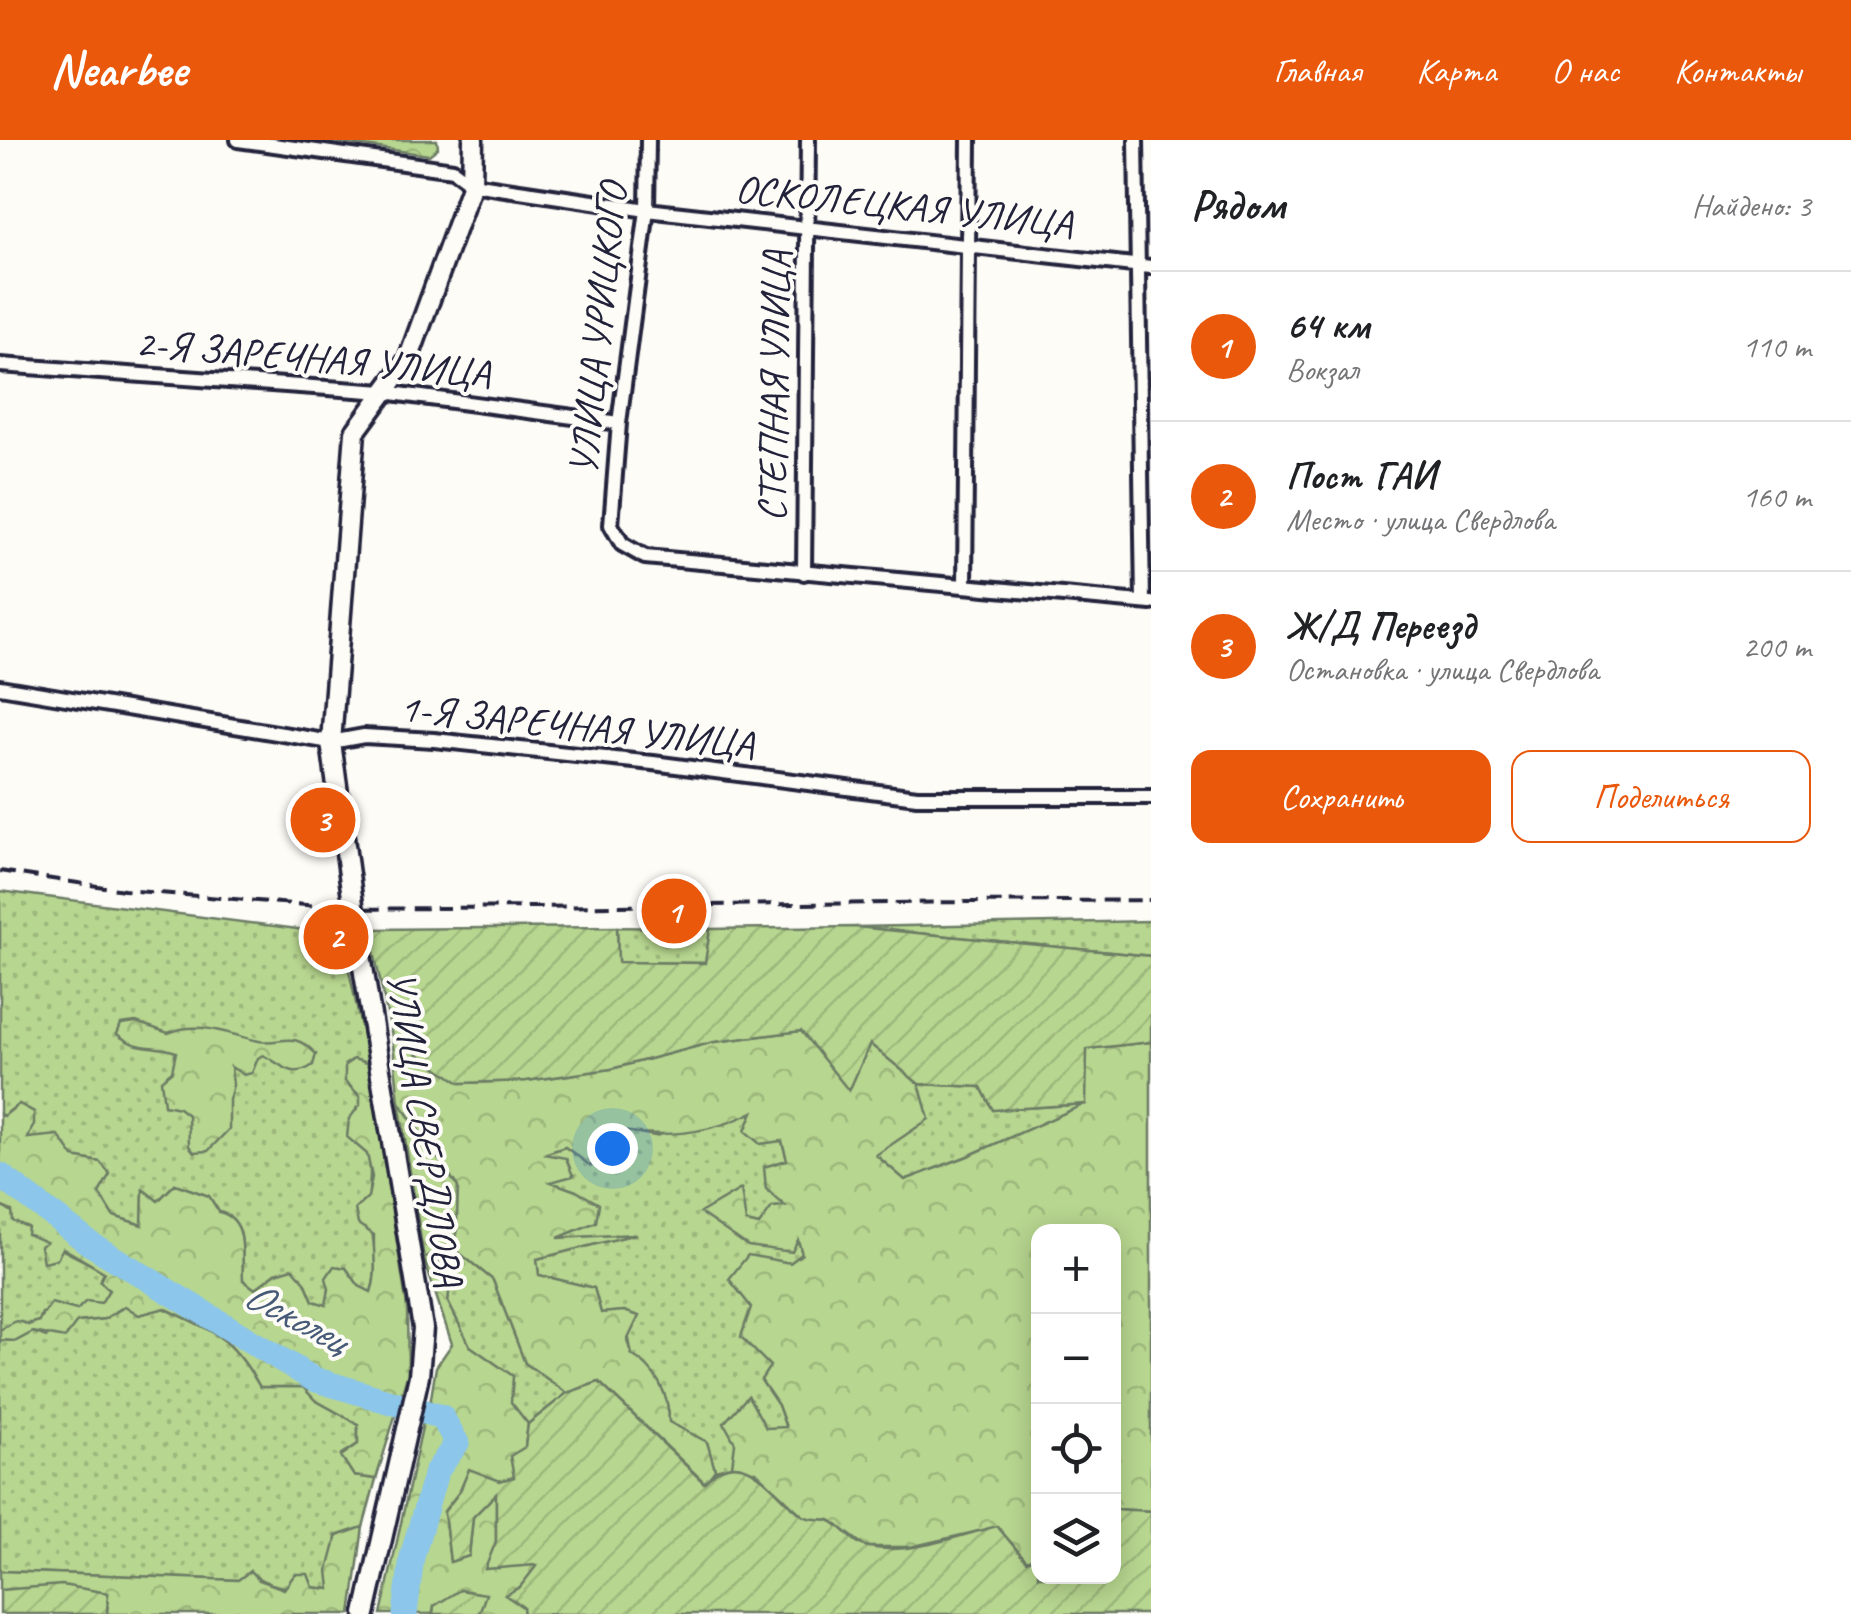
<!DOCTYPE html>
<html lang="ru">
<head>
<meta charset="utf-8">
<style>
	body { margin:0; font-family:Caveat,sans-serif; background:#f6f6f6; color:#202124 }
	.controls { position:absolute; right:30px; bottom:30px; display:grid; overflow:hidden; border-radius:20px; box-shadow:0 5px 25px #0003 }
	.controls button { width:90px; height:90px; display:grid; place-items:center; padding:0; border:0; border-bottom:2px solid #e0e0e0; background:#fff; color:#202124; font:50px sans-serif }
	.you { position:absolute; left:612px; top:1008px; width:35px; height:35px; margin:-25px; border:8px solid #fff; border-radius:50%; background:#1a73e8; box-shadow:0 0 0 15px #1a73e833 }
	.badge { display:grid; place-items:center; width:65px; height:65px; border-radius:50%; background:#ea580c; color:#fff; font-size:32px; font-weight:700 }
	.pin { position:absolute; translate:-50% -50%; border:5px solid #fff; box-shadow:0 2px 10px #0006 }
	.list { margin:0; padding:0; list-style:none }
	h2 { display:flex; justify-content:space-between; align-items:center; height:130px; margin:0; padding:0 40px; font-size:42px }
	h2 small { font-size:32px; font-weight:400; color:#757577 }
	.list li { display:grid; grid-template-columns:65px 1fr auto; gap:30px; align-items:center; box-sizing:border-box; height:150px; padding:0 40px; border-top:2px solid #e0e0e0 }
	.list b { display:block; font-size:38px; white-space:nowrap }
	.list p { margin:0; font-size:32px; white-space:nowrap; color:#757577 }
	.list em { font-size:32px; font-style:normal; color:#757577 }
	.actions { display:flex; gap:20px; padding:30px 40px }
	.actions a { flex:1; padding:22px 0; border:2px solid #ea580c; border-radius:20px; text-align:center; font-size:35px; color:#ea580c }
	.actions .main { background:#ea580c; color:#fff }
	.icon { flex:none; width:55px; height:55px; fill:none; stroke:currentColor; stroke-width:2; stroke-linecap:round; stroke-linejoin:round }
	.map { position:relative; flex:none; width:1151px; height:1474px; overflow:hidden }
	header { display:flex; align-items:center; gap:60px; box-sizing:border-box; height:140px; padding:0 50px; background:#ea580c; color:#fff }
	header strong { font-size:48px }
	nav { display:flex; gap:55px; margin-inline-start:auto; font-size:35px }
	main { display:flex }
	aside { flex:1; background:#fff }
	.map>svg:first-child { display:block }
	.grass { fill:url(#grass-dots); stroke:#6c7c65; stroke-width:2.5 }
	.forest { fill:url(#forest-crowns); stroke:#6c7c65; stroke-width:2.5 }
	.garden { fill:url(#garden-furrows); stroke:#6c7c65; stroke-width:2.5 }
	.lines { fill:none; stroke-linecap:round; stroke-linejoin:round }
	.river { stroke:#8cc6eb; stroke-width:25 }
	.minor-casing { stroke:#22223b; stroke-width:20 }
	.secondary-casing { stroke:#22223b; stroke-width:25 }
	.minor { stroke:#fdfcf7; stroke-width:12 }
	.secondary { stroke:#fdfcf7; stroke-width:18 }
	.rail { stroke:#22223b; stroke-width:4; stroke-dasharray:15 8; stroke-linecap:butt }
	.labels { text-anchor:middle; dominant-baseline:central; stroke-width:8; stroke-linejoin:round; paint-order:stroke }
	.street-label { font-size:40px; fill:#22223b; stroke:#fdfcf7 }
	.water-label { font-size:42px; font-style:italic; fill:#475b79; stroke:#fdfcf7 }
</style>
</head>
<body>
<header>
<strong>Nearbee</strong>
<nav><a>Главная</a><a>Карта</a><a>О нас</a><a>Контакты</a></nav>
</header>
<main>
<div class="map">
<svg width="1151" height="1474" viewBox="0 0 1151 1474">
	<defs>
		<pattern id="grass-dots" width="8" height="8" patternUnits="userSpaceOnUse" patternTransform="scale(2.5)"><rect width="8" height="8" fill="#b7d68f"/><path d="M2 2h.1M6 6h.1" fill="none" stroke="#9db77c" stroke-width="1.8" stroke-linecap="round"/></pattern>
		<pattern id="forest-crowns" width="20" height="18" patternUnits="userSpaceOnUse" patternTransform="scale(2.5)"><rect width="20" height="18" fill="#b7d68f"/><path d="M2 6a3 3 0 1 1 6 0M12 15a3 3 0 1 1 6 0" fill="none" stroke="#9db77c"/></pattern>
		<pattern id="garden-furrows" width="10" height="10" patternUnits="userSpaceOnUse" patternTransform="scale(2.5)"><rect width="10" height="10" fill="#b7d68f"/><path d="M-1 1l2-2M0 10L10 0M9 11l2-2" fill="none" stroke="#9db77c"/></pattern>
	</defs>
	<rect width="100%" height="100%" fill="#fdfcf7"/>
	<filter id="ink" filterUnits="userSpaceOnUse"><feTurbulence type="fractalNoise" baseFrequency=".01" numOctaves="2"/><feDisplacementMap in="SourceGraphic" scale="20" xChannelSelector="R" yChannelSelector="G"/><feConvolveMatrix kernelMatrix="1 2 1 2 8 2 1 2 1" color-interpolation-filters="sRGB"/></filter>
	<g filter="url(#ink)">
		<path class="grass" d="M 0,751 L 305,790 L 322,816 L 348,826 L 369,924 L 354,919 L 346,924 L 345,941 L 360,957 L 360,965 L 349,979 C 355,990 363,1002 367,1014 C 373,1031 368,1044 369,1060 C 370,1091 381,1123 371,1152 L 359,1146 L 346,1128 L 329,1149 L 327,1166 L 313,1161 L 305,1142 L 276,1133 L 255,1149 L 243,1140 C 241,1114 249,1079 219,1072 L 209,1056 L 175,1044 L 158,1061 L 143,1050 L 143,1085 L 113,1076 L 74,1017 L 27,998 L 34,972 L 19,964 L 3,976 L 0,974 Z
			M 1151,781 L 1151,816 L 856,787 Z
			M 617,787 L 710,789 L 706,823 L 618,822 Z
			M 919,944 L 981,947 L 993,970 L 1086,964 L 968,1016 L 905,1040 L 875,1015 L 928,979 Z
			M 399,962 L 458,1047 L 456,1110 L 493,1140 L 525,1223 L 567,1253 L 528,1284 L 510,1262 L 513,1236 L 470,1206 L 448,1162 L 450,1143 L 433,1113 L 424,1119 Z
			M 754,971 L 782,1001 L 787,1020 L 765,1027 L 787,1066 L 759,1085 L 745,1082 L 741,1049 L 701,1073 L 798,1099 L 802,1114 L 790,1123 L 748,1116 L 751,1167 L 770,1227 L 761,1240 L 778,1265 L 786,1288 L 766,1289 L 749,1257 L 732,1326 L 715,1330 L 707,1302 L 669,1282 C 669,1254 656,1229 632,1216 L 624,1171 L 601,1173 L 594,1148 L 539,1135 L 536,1119 L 631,1095 L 554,1098 L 576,1051 L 548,1042 L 573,1035 L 541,1014 L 622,990 L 655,996 Z
			M 0,1066 C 19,1073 28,1091 46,1101 C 65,1112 85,1120 104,1132 L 109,1149 L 102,1163 L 78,1170 L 42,1173 L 39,1181 L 0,1190 Z
			M 126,1166 L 139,1175 L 164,1168 C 216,1193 231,1195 260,1247 L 303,1247 L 315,1260 L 358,1284 L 358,1304 L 341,1315 L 354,1336 L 376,1339 L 363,1387 L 336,1396 L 331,1449 C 301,1446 274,1453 250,1432 L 238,1440 L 0,1431 L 0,1200 L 16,1201 L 33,1192 L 46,1197 L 77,1182 L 104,1179 Z"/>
		<path class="forest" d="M 320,0 L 437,0 L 438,8 L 429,15 Z
			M 136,882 L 168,893 C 199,880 227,894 259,901 C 283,905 292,889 316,914 L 313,925 C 292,940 283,925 263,915 L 258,918 L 252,933 L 244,935 L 231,927 L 233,945 L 229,960 L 229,989 L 208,1011 L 194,1012 L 189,1006 L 188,975 L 179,968 L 164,965 L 161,940 L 172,931 L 176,912 C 152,904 137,911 117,894 L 121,884 Z
			M 801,891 L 869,903 L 919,944 L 929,979 L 876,1015 L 905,1040 L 968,1016 L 1085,964 L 1087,909 L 1151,902 L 1151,1371 L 1114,1369 L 1114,1092 L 1038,1092 L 1038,1417 L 1027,1421 L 997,1387 L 910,1407 L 866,1407 L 830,1380 L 806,1379 L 756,1332 L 732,1326 L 735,1303 L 724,1283 L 748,1256 L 766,1288 L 786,1287 L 778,1265 L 761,1240 L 770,1226 L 741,1197 L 751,1167 L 729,1139 L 748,1115 L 790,1123 L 802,1114 L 798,1100 L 792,1112 L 748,1106 L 700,1073 L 741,1049 L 746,1082 L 759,1085 L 772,1067 L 785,1066 L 766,1049 L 764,1027 L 787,1020 L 782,1001 L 760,1004 L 745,991 L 753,972 C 712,993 668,998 622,991 L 627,1011 L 591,1026 L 565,1007 L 544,1014 L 566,1018 L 573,1036 L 551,1042 L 576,1051 L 599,1064 L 596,1082 L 558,1098 L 636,1094 L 537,1119 L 539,1135 L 594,1148 L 601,1173 L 624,1171 L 639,1176 L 627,1201 L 632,1215 C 656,1229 669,1254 669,1282 L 707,1302 L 715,1330 L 705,1343 L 599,1242 L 567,1253 L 525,1223 L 493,1140 L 456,1110 L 458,1047 L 399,962 L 392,896 L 461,943 L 526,941 L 611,929 L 714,902 Z
			M 354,919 L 369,924 L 407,1167 L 408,1233 L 376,1339 L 354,1336 L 341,1316 L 358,1304 L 358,1284 L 315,1260 L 303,1247 L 260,1247 C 231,1196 216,1193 165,1168 L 139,1175 L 125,1166 L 104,1179 L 77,1182 L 65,1198 L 33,1192 L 16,1201 L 0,1200 L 0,1190 C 11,1185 14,1176 28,1185 L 39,1181 L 51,1163 L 77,1170 L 86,1161 L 101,1163 L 109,1150 L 100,1141 L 104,1132 L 63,1108 L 57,1119 L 43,1122 L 40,1106 L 46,1102 L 27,1094 L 28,1087 L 13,1081 L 12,1071 L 0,1066 L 0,974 L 4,976 L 19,964 L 34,972 L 34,984 L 28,998 L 58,995 L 74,1017 L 100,1022 L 110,1034 L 99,1053 L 113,1076 L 142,1085 L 143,1049 L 158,1061 L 175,1044 L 209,1056 L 219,1072 C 249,1079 241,1114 243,1140 L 255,1149 L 276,1133 L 293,1128 L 305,1142 L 313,1161 L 326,1165 L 329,1149 L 326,1138 L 334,1126 L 346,1128 L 359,1146 L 371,1152 C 378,1133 373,1116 374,1095 L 358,1084 L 355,1069 L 368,1057 L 372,1037 L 367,1014 L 347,997 L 349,979 L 360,965 L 360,956 L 345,941 L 345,925 Z
			M 434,1112 L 450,1143 L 448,1162 L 470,1206 L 513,1236 L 511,1262 L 528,1284 L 525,1307 L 514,1337 L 500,1341 L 469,1330 L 460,1351 L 444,1371 L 450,1421 L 469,1416 L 473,1377 L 496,1353 L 496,1401 L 538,1425 L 520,1447 L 506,1455 L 523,1467 L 524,1474 L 479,1474 L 434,1466 L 433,1474 L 412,1474 L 420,1417 L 444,1335 L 464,1304 L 446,1270 L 430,1264 L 436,1227 L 452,1204 L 424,1119 Z
			M 440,1281 L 451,1305 L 432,1329 L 423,1370 L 407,1416 L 399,1474 L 381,1474 L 423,1283 Z
			M 363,1387 L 351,1474 L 107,1474 L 108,1453 L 0,1450 L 0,1431 L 238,1440 L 250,1431 L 259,1440 L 284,1449 L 295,1434 L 308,1434 L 313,1447 L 330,1449 L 328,1430 L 337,1396 Z"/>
		<path class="garden" d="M 617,787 L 618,822 L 705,823 L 710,789 L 856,787 L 1151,816 L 1151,902 L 1087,909 L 1086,964 L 993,970 L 981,947 L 919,944 L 870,904 L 849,951 L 801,891 L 714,902 L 611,929 L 526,941 L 460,943 L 392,896 L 369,789 Z
			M 599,1242 L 704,1343 C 743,1299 771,1352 802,1375 C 811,1382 822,1377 831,1381 C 844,1387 854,1405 869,1407 C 909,1415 958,1396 997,1386 L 1026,1421 L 1038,1417 L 1038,1436 L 1114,1436 L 1114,1369 L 1151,1371 L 1151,1474 L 524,1474 L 523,1467 L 505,1455 L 520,1447 L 537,1425 L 485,1429 L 496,1401 L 496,1354 L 473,1377 L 469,1416 L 450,1422 L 444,1372 L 460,1351 L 469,1329 L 500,1341 L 514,1337 L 510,1316 L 525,1307 L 528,1284 L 567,1253 Z
			M 62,1445 L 108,1453 L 107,1474 L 0,1474 L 0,1450 Z
			M 460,1450 L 486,1454 L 479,1474 L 433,1474 L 434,1466 Z"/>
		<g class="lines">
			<path class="river" d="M 0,1035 L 89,1103 L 313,1239 L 442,1277 L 457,1303 L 436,1332 L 412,1417 L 405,1474"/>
			<defs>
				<path id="minor" d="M 238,0 L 453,30 L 472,44 L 647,70 L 1151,127
					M 648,0 L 647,70 L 619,283 L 611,385 L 622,404 L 645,417 L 1151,463
					M 1136,0 L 1143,462
					M 0,225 L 384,252 L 619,283
					M 804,433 L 808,0
					M 965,446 L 969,0
					M 0,547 L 331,602 L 364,596 L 434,600 L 653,623 L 917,657 L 1151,657"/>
				<path id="secondary" d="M 365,1474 L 419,1236 L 423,1188 L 355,779 L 331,602 L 355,292 L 408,220 L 472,44 L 473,0"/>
			</defs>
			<use href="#minor" class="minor-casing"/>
			<use href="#secondary" class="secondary-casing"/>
			<use href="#minor" class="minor"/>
			<use href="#secondary" class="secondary"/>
			<path class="rail" d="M 0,731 L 124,750 L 354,769 L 1151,760"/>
		</g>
	</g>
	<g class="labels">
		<g class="street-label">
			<text transform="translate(904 66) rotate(6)">ОСКОЛЕЦКАЯ УЛИЦА</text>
			<text transform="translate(598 189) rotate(-84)">УЛИЦА УРИЦКОГО</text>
			<text transform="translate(313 218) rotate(5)">2-Я ЗАРЕЧНАЯ УЛИЦА</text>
			<text transform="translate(774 246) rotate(-89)">СТЕПНАЯ УЛИЦА</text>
			<text transform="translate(577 586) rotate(6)">1-Я ЗАРЕЧНАЯ УЛИЦА</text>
			<text transform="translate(425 989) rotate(81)">УЛИЦА СВЕРДЛОВА</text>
		</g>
		<g class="water-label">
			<text transform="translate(296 1177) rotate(28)">Осколец</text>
		</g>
	</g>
</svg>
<div class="controls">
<button>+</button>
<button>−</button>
<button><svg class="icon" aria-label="locate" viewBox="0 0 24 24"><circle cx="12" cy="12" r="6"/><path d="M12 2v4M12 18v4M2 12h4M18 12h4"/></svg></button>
<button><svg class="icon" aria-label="layers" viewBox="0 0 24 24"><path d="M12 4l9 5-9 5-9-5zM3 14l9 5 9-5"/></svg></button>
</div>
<div class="you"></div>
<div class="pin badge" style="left:674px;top:771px">1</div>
<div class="pin badge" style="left:336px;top:797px">2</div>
<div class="pin badge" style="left:323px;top:680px">3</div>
</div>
<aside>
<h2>Рядом<small>Найдено: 3</small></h2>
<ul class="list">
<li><span class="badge">1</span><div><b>64 км</b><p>Вокзал</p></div><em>110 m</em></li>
<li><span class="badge">2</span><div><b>Пост ГАИ</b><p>Место · улица Свердлова</p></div><em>160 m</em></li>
<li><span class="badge">3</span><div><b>Ж/Д Переезд</b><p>Остановка · улица Свердлова</p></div><em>200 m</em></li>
</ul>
<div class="actions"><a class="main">Сохранить</a><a>Поделиться</a></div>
</aside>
</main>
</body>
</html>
